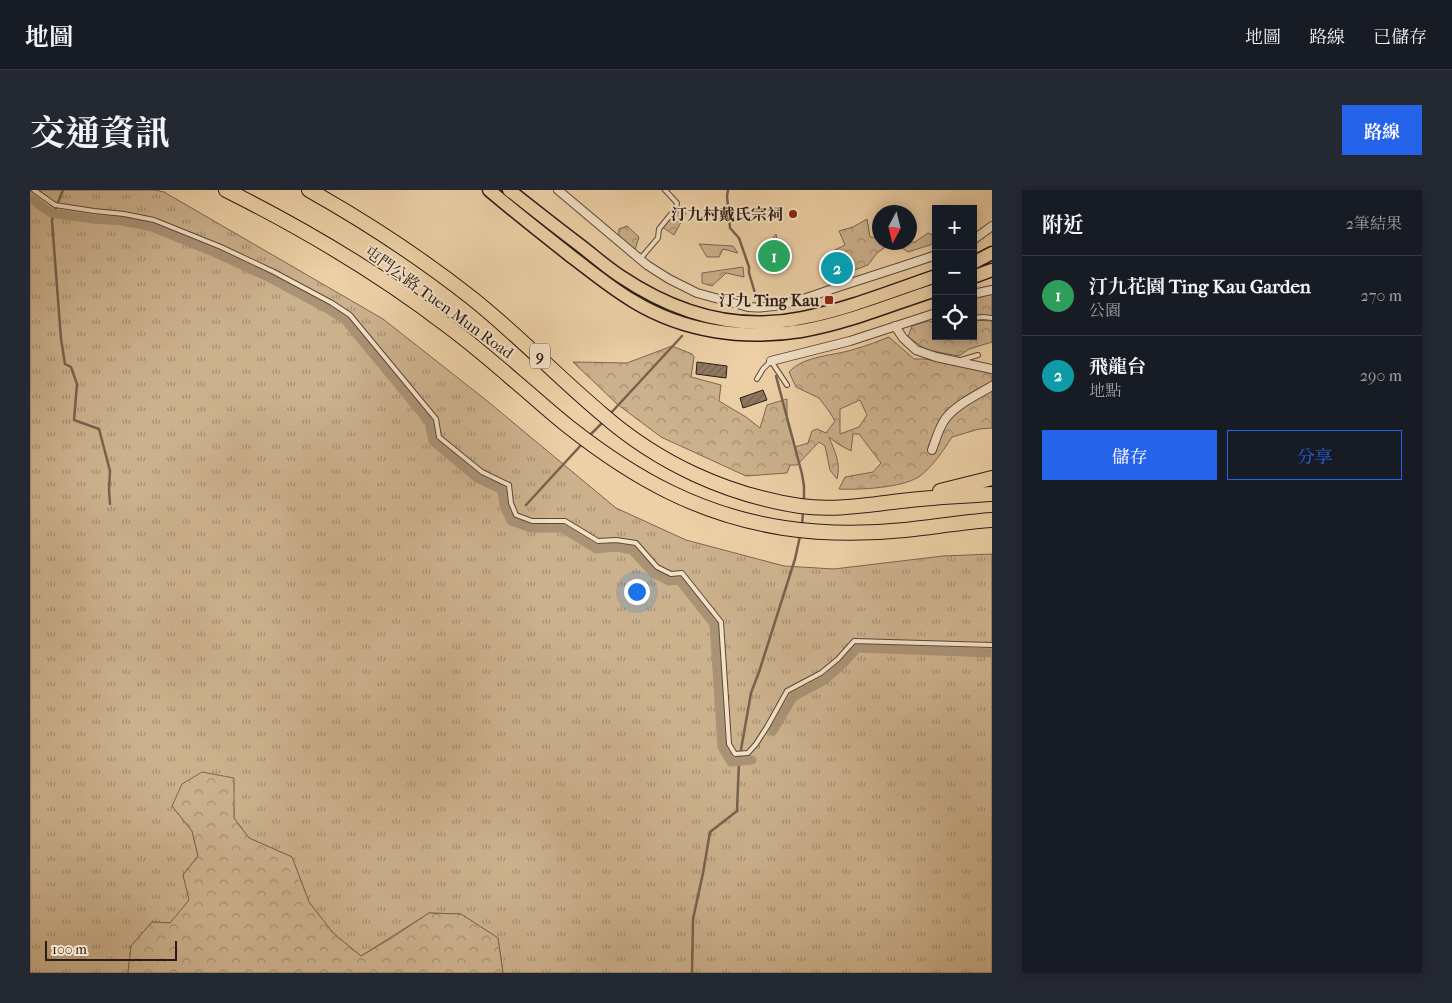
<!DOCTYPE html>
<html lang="zh-TW">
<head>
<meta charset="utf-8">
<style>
	body { margin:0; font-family:"IM FELL French Canon","Noto Serif TC",serif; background:#242831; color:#f1f3f6 }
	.controls { position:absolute; right:15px; top:15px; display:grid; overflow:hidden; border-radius:0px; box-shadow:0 2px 12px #0003 }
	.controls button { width:45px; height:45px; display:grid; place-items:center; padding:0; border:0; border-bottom:1px solid #363941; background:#171b24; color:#f1f3f6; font:25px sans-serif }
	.compass { position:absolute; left:842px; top:15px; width:45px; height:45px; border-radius:50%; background:#171b24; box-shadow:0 2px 12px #0003; rotate:187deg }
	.scale { position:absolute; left:15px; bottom:12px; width:132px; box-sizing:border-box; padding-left:5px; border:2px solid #291b15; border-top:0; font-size:14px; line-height:18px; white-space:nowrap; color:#291b15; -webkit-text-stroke:4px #f3e0c5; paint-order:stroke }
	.you { position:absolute; left:606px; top:401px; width:18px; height:18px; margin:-12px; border:4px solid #fff; border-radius:50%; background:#1a73e8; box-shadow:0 0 0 8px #1a73e833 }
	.badge { display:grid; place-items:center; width:32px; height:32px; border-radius:50%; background:#2563eb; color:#fff; font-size:16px; font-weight:700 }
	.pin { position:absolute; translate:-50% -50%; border:2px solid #fff; box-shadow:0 1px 5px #0006 }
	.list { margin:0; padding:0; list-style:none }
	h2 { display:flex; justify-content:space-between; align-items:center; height:65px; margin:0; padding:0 20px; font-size:21px }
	h2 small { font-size:16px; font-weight:400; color:#9ea1a6 }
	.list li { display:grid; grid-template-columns:32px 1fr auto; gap:15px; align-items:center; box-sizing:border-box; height:80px; padding:0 20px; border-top:1px solid #363941 }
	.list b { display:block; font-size:19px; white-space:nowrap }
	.list p { margin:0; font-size:16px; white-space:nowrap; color:#9ea1a6 }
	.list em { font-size:16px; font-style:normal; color:#9ea1a6 }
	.actions { display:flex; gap:10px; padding:15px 20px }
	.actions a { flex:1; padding:11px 0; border:1px solid #2563eb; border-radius:0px; text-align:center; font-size:18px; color:#2563eb }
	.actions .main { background:#2563eb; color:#fff }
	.icon { flex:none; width:28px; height:28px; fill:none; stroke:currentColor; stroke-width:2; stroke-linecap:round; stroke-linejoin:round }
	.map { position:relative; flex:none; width:962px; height:783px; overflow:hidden; border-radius:0px }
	header { display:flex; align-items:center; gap:30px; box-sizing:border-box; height:70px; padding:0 25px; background:#171b24; border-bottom:1px solid #363941 }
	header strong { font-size:24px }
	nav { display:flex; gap:28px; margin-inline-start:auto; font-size:18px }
	.intro { display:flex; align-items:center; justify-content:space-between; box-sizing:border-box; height:120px; padding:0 30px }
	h1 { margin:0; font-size:35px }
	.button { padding:12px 22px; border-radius:0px; background:#2563eb; color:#fff; font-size:18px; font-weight:700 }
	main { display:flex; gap:30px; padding:0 30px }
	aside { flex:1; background:#171b24; border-radius:0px; box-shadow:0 2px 12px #0003 }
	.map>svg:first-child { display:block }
	.grass { fill:url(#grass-tufts); stroke:#7a6651 }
	.forest { fill:url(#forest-crowns); stroke:#7a6651; fill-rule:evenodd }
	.park { fill:#ccb18d; stroke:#7a6651 }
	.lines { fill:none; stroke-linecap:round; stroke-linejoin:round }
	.stream { stroke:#76624f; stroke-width:2.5 }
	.canal { stroke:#aa9275; stroke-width:9 }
	.building { fill:url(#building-hatch); stroke:#291b15 }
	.lane-casing { stroke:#5a4839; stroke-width:6 }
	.street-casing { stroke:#5a4839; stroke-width:10 }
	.primary-casing { stroke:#291b15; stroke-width:15 }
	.highway-casing { stroke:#291b15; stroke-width:16 }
	.lane { stroke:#f3e0c5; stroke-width:4 }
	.street { stroke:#f3e0c5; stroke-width:8 }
	.primary { stroke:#edd0a6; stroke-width:12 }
	.highway { stroke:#edd0a6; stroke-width:14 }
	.poi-dot { fill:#8f2418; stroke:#f3e0c5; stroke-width:2 }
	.labels { text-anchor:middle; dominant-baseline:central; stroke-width:4; stroke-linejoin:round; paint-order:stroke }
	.shield { fill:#f3e0c5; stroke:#66564a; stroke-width:1 }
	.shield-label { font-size:15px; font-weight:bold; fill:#291b15 }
	.poi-label { font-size:16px; font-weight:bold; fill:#291b15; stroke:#f3e0c5; text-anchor:end }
	.street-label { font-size:16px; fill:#291b15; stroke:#f3e0c5 }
</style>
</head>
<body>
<header>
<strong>地圖</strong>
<nav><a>地圖</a><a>路線</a><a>已儲存</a></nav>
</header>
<div class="intro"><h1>交通資訊</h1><a class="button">路線</a></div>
<main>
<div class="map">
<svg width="962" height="783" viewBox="0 0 962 783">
	<defs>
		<pattern id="grass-tufts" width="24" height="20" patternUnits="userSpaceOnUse" patternTransform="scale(1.25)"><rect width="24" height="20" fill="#ccb18d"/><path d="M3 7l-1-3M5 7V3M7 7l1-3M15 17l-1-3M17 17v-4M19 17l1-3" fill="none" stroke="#a68f72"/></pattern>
		<pattern id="forest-crowns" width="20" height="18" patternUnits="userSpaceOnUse" patternTransform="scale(1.25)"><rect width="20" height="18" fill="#ccb18d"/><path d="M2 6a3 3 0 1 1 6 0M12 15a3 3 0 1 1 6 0" fill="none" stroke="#a68f72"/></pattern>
		<pattern id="building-hatch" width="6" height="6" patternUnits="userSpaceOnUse" patternTransform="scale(1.25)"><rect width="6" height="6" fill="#8f7960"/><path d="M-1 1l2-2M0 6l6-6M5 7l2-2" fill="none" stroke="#75624e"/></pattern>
	</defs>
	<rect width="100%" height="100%" fill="#edd0a6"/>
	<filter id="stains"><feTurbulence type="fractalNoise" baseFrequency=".004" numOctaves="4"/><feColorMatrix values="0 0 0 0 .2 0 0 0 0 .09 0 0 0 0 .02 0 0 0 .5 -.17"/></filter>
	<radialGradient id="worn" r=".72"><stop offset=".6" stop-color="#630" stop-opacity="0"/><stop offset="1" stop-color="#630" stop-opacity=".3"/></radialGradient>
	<path class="grass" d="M 0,0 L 125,0 L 134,2 L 353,129 L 456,210 L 586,318 L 656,350 L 754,376 L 804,379 L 913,366 L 962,364 L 962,783 L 473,783 L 468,748 L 431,724 L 399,723 L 331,766 L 303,743 L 279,712 L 262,667 L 219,648 L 204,628 L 203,588 L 142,616 L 162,641 L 168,666 L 153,685 L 160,710 L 140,733 L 122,732 L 101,756 L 98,783 L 0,783 Z"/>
	<path class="forest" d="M 645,22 L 656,23 L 644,45 L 631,36 Z
		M 837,29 L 840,47 L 849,48 L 849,52 L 861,53 L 847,63 L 838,75 L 819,82 L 800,85 L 816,68 L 803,61 L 815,55 L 809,41 L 823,37 Z
		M 597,36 L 609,47 L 605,60 L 597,63 L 588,56 L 589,39 Z
		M 898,43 L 906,46 L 906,53 L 878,62 L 865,53 L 885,52 Z
		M 669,54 L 703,56 L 708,63 L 693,59 L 689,67 L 677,67 Z
		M 713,77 L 714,87 L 696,83 L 682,96 L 672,93 L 672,83 Z
		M 962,104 L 962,126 L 943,127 L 943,107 Z
		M 943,130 L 962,131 L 962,152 L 939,159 L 929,166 L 897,160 L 878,147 L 882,136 L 898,131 L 906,132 L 906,146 L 943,146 Z
		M 859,147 L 884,169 L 895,169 L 962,182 L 962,238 L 949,239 L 922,247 C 913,261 903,276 890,286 C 873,298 829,300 809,299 L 815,287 L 843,282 L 851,273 L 829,244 L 823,244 L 821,261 L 808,254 L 799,247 C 805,262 811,273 807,289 L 800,280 L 795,256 L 789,252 L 767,275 L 760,275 L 757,283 L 716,286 L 631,247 L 587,214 L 543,172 L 597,173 L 642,156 L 662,164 L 664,167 L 661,187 L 691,195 L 689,211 L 716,227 L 730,238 L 737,215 L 757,209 L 757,231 L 765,257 L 778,253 L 782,241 L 787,239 L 796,243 L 805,231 L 799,221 L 789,208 L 766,197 L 759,182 C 774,165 805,166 825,159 C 837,156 848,151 859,147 ZM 830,210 L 837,225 L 829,237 L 810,244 L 810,219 Z
		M 172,582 L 204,588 L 204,628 L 219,648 L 262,667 L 279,712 L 303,743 L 331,766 L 363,747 L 399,723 L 431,724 L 468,748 L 473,783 L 98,783 L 101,756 L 122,732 L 140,733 L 159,710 L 153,685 L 168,666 L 162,641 L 142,616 L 152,594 Z"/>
	<path class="park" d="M 746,44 L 752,75 L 741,78 L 737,56 Z"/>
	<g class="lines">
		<path class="stream" d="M 33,0 L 23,25 L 22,31 L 31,149 L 35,174 L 41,177 L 47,194 L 44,230 L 69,239 L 80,281 L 79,300 L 80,314
			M 698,0 L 697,6 L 700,38 L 709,48 L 719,77 L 719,83 L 725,103
			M 746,186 L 772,284 L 774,296 L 774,311
			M 580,224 L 652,146
			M 559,246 L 573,232
			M 496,315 L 552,254
			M 772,336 L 773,321
			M 662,783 L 663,729 L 673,683 L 680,642 L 707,621 L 709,571 L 721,503 L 729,482 L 765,369 L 770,346"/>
		<path class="canal" d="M 0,8 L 21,23 L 63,29 L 93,31 L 122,37 L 188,64 L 240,88 L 298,119 L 315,130 L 399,232 L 403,251 L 447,288 L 472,300 L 474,315 L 481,331 L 501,338 L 532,338 L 566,359 L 586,357 L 602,360 L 623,383 L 639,391 L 649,390 L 684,434 L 692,557 L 701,572 L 722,570
			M 743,541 L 763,507 L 795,490 L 813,474 L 827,458 L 962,463"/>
	</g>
	<path class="building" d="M 820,69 L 822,80 L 795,87 L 792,75 Z
		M 667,172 L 697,176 L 696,188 L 666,184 Z
		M 733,200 L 737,210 L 713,218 L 710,208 Z"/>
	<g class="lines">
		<defs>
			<path id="lane" d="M 4,0 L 25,15 L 64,21 L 94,24 L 124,30 L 191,57 L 244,82 L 302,113 L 320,125 L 406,229 L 409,247 L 452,282 L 479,295 L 481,313 L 486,325 L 502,331 L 535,331 L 568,351 L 586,350 L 606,353 L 627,377 L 641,384 L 652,383 L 691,432 L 699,554 L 705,564 L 718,563 L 726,554 L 737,537 L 757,501 L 791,483 L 808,469 L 824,451 L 962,455
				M 610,69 L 628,48 L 629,39 L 646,18 L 647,13 L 635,0
				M 943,128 L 953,127 L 962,128
				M 931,170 L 948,165
				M 727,189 L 733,179 L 741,171 L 757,195"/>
			<path id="street" d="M 528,0 L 617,75 L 639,89 L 667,103 L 718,117 C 750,120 781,106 811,96 C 842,86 874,76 906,65
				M 943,50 L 962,36
				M 943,104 L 962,100
				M 865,136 L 873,148 L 886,160 L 906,167 L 962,179
				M 741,171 L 820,151 L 906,123
				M 902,260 C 906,249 909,237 916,228 C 927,214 947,205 962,196"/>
			<path id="primary" d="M 459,0 C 486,23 514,45 542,67 C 562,82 581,98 603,111 C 654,142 713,150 771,141 C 818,133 862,114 906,100
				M 479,0 C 503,19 527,38 551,56 C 564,66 576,77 590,86 C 645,123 705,142 772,128 C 818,119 862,101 906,86
				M 943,73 L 962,63
				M 943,87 L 962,80"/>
			<path id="highway" d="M 196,0 C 274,39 349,83 419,137 C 442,154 464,173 486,192 C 504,207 521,223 539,237 C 605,289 670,325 754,338 C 794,344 835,344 875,340 C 904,337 933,332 962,330
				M 279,0 C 336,32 391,68 443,109 C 488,145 528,187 572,224 C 628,273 697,305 770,316 C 806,321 843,314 880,310 C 907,307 935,306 962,304
				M 910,301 L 962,288"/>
		</defs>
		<use href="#lane" class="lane-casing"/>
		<use href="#street" class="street-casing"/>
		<use href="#primary" class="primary-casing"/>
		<use href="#highway" class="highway-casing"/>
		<use href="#lane" class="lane"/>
		<use href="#street" class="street"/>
		<use href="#primary" class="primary"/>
		<use href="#highway" class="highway"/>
	</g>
	<g class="poi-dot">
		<circle cx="763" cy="24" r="5"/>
		<rect x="794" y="105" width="10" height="10" rx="2.5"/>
	</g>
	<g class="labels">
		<rect class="shield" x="500" y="153.5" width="20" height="25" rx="4"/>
		<g class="shield-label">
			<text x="510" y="166">9</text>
		</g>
		<g class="poi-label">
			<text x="753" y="24">汀九村戴氏宗祠</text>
			<text x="789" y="110">汀九 Ting Kau</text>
		</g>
		<g class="street-label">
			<text transform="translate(409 112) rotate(36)">屯門公路 Tuen Mun Road</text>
		</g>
	</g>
	<rect width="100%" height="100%" filter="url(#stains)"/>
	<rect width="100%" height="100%" fill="url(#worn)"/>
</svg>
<div class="controls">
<button>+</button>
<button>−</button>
<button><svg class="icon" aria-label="locate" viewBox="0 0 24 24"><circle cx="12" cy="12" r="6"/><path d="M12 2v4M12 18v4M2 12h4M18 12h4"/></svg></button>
</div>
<svg class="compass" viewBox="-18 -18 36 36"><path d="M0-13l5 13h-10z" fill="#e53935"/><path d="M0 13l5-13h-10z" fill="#9ea1a6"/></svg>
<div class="scale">100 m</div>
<div class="you"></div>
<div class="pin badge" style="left:744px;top:66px;background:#2e9e5b">1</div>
<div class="pin badge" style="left:807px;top:78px;background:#0f9aa8">2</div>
</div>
<aside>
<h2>附近<small>2筆結果</small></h2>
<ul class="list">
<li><span class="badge" style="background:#2e9e5b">1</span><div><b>汀九花園 Ting Kau Garden</b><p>公園</p></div><em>270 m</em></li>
<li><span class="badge" style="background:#0f9aa8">2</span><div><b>飛龍台</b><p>地點</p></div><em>290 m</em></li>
</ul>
<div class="actions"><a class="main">儲存</a><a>分享</a></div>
</aside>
</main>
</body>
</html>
